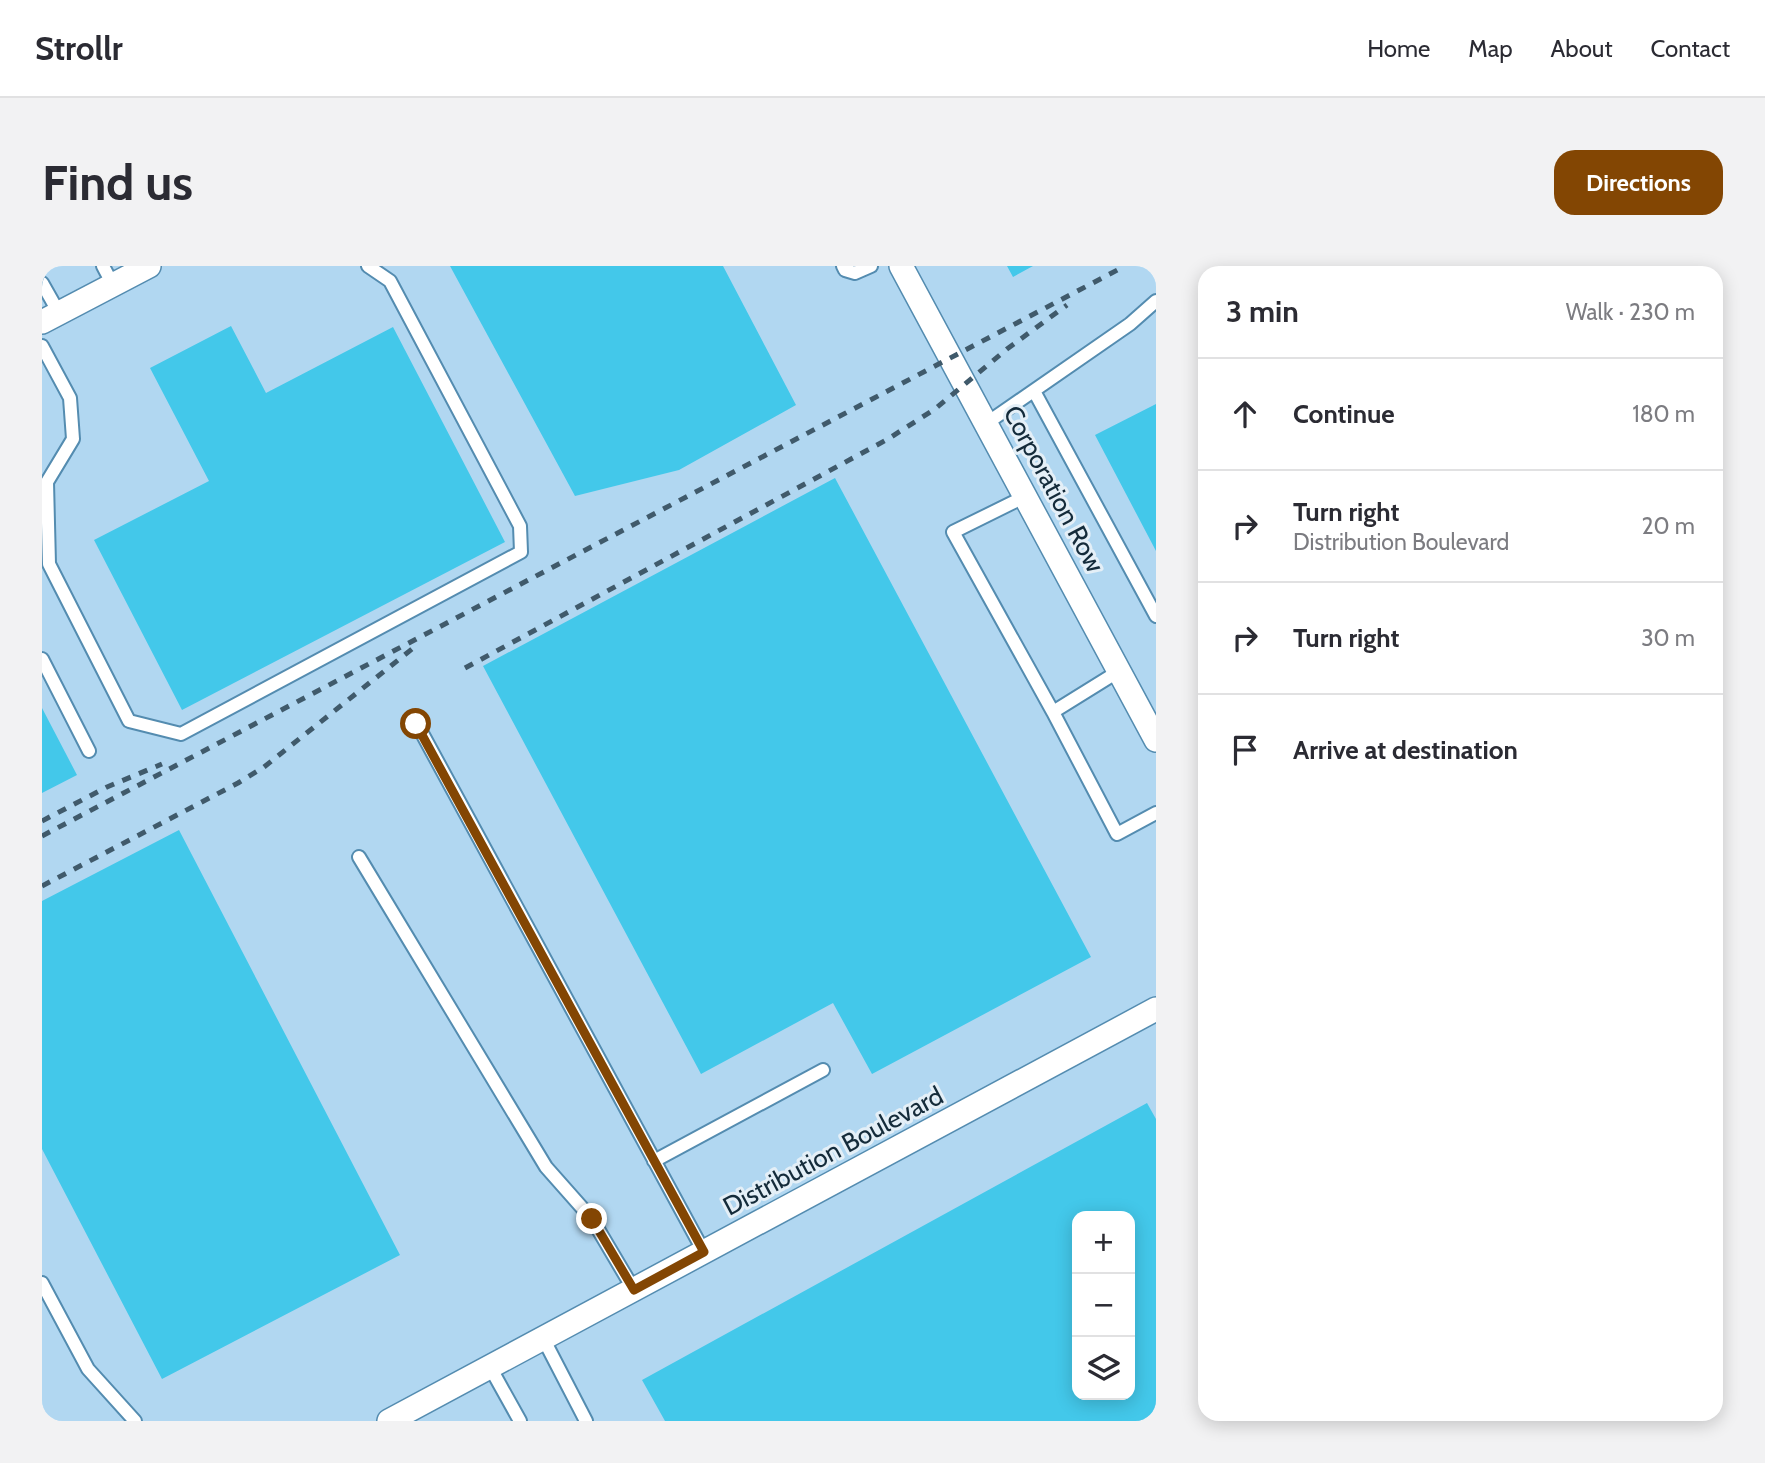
<!DOCTYPE html>
<html lang="en">
<head>
<meta charset="utf-8">
<style>
	body { margin:0; font-family:Cabin,sans-serif; background:#f2f2f3; color:#2b2b33 }
	.controls { position:absolute; right:21px; bottom:21px; display:grid; overflow:hidden; border-radius:14px; box-shadow:0 4px 18px #0003 }
	.controls button { width:63px; height:63px; display:grid; place-items:center; padding:0; border:0; border-bottom:2px solid #e1e1e2; background:#fff; color:#2b2b33; font:35px sans-serif }
	.stop { position:absolute; width:21px; height:21px; margin:-16px; border:5px solid #834603; border-radius:50%; background:#fff }
	.stop.end { background:#834603; border-color:#fff; box-shadow:0 2px 7px #0008 }
	.list { margin:0; padding:0; list-style:none }
	h2 { display:flex; justify-content:space-between; align-items:center; height:91px; margin:0; padding:0 28px; font-size:30px }
	h2 small { font-size:23px; font-weight:400; color:#7c7c81 }
	.list li { display:grid; grid-template-columns:46px 1fr auto; gap:21px; align-items:center; box-sizing:border-box; height:112px; padding:0 28px; border-top:2px solid #e1e1e2 }
	.list b { display:block; font-size:26px; white-space:nowrap }
	.list p { margin:0; font-size:23px; white-space:nowrap; color:#7c7c81 }
	.list em { font-size:23px; font-style:normal; color:#7c7c81 }
	.icon { flex:none; width:38px; height:38px; fill:none; stroke:currentColor; stroke-width:2; stroke-linecap:round; stroke-linejoin:round }
	.map { position:relative; flex:none; width:1114px; height:1155px; overflow:hidden; border-radius:21px }
	header { display:flex; align-items:center; gap:42px; box-sizing:border-box; height:98px; padding:0 35px; background:#fff; border-bottom:2px solid #e1e1e2 }
	header strong { font-size:33px }
	nav { display:flex; gap:38px; margin-inline-start:auto; font-size:24px }
	.intro { display:flex; align-items:center; justify-content:space-between; box-sizing:border-box; height:168px; padding:0 42px }
	h1 { margin:0; font-size:49px }
	.button { padding:18px 32px; border-radius:21px; background:#834603; color:#fff; font-size:24px; font-weight:700 }
	main { display:flex; gap:42px; padding:0 42px }
	aside { flex:1; background:#fff; border-radius:21px; box-shadow:0 4px 18px #0003 }
	.map>svg:first-child { display:block }
	.built { fill:#b1d7f1; fill-rule:evenodd }
	.building { fill:#43c8ea; fill-rule:evenodd }
	.lines { fill:none; stroke-linecap:round; stroke-linejoin:round }
	.lane-casing { stroke:#548cb0; stroke-width:16 }
	.street-casing { stroke:#548cb0; stroke-width:26 }
	.lane { stroke:#fff; stroke-width:12 }
	.street { stroke:#fff; stroke-width:23 }
	.rail { stroke:#405a6b; stroke-width:5; stroke-dasharray:9 9; stroke-linecap:butt }
	.route { stroke:#834603; stroke-width:9 }
	.labels { text-anchor:middle; dominant-baseline:central; stroke-width:6; stroke-linejoin:round; paint-order:stroke }
	.street-label { font-size:26px; fill:#142b3a; stroke:#e4eff7 }
</style>
</head>
<body>
<header>
<strong>Strollr</strong>
<nav><a>Home</a><a>Map</a><a>About</a><a>Contact</a></nav>
</header>
<div class="intro"><h1>Find us</h1><a class="button">Directions</a></div>
<main>
<div class="map">
<svg width="1114" height="1155" viewBox="0 0 1114 1155">
	<rect width="100%" height="100%" fill="#c3e6fd"/>
	<path class="built" d="M 0,0 L 1114,0 L 1114,1155 L 0,1155 ZM 1035,950 L 1088,950 L 1088,1129 L 1035,1129 Z"/>
	<path class="building" d="M 408,0 L 681,0 L 754,139 L 637,204 L 533,230 Z
		M 965,0 L 991,0 L 971,11 Z
		M 189,60 L 224,127 L 351,61 L 463,276 L 140,444 L 52,274 L 167,215 L 108,102 Z
		M 1114,138 L 1114,285 L 1053,169 Z
		M 793,212 L 1049,691 L 830,808 L 791,737 L 659,808 L 441,400 Z
		M 0,442 L 35,509 L 0,527 Z
		M 137,564 L 358,989 L 120,1113 L 0,883 L 0,635 Z
		M 1105,837 L 1114,853 L 1114,1155 L 623,1155 L 600,1114 ZM 1035,950 L 1088,950 L 1088,1129 L 1035,1129 Z"/>
	<g class="lines">
		<defs>
			<path id="lane" d="M 61,0 L 71,19
				M 801,0 L 803,4 L 813,7 L 829,0
				M 0,17 L 17,47
				M 0,80 L 28,132 L 31,173 L 5,216 L 7,298 L 87,455 L 139,468 L 479,286 L 478,260 L 348,15 L 326,0
				M 992,125 L 1114,350
				M 945,157 L 1088,58 L 1114,35
				M 984,230 L 911,266 L 1011,446 L 1075,568 L 1114,547
				M 0,393 L 47,485
				M 1011,446 L 1077,405
				M 375,458 L 662,986
				M 317,591 L 504,901 L 550,953 L 592,1024
				M 612,895 L 781,804
				M 0,1017 L 46,1103 L 93,1155
				M 501,1072 L 544,1155
				M 448,1101 L 478,1155"/>
			<path id="street" d="M 859,0 L 1114,474
				M 0,56 L 107,0
				M 347,1155 L 1114,743"/>
		</defs>
		<use href="#lane" class="lane-casing"/>
		<use href="#street" class="street-casing"/>
		<use href="#lane" class="lane"/>
		<use href="#street" class="street"/>
		<path class="rail" d="M 423,402 L 846,173 L 893,143 L 965,83 L 1025,39
			M 0,555 L 65,521 L 120,498
			M 0,570 L 1083,0
			M 0,620 L 196,517 L 222,501 L 370,383"/>
	</g>
	<g class="lines">
		<path class="route" d="M 374,458 L 662,986 L 592,1024 L 550,953"/>
	</g>
	<g class="labels">
		<g class="street-label">
			<text transform="translate(1012 223) rotate(62)">Corporation Row</text>
			<text transform="translate(791 885) rotate(-28)">Distribution Boulevard</text>
		</g>
	</g>
</svg>
<div class="controls">
<button>+</button>
<button>−</button>
<button><svg class="icon" aria-label="layers" viewBox="0 0 24 24"><path d="M12 4l9 5-9 5-9-5zM3 14l9 5 9-5"/></svg></button>
</div>
<div class="stop" style="left:374px;top:458px"></div>
<div class="stop end" style="left:550px;top:953px"></div>
</div>
<aside>
<h2>3 min<small>Walk · 230 m</small></h2>
<ul class="list">
<li><svg class="icon" aria-label="ahead" viewBox="0 0 24 24"><path d="M12 20V5M6 11l6-6 6 6"/></svg><div><b>Continue</b></div><em>180 m</em></li>
<li><svg class="icon" aria-label="right" viewBox="0 0 24 24"><path d="M7 20v-9h11M14 6l5 5-5 5"/></svg><div><b>Turn right</b><p>Distribution Boulevard</p></div><em>20 m</em></li>
<li><svg class="icon" aria-label="right" viewBox="0 0 24 24"><path d="M7 20v-9h11M14 6l5 5-5 5"/></svg><div><b>Turn right</b></div><em>30 m</em></li>
<li><svg class="icon" aria-label="arrive" viewBox="0 0 24 24"><path d="M6 21V4h12l-3 4 3 4H6"/></svg><div><b>Arrive at destination</b></div></li>
</ul>
</aside>
</main>
</body>
</html>
